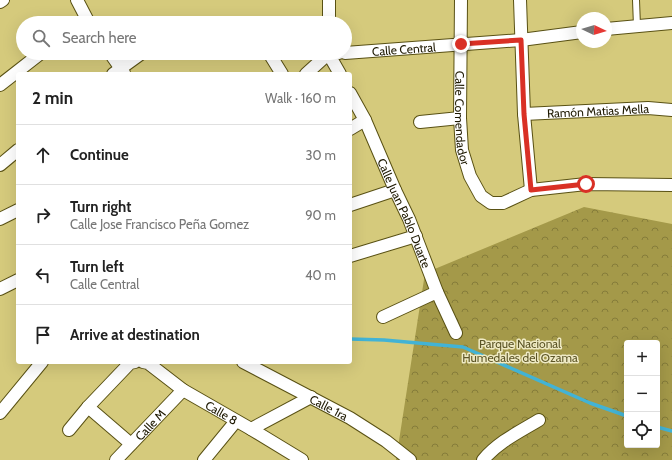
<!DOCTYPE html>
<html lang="en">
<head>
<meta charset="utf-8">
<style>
	body { margin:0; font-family:Cabin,sans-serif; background:#f2f2f2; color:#222 }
	.controls { position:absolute; right:12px; bottom:12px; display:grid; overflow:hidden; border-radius:4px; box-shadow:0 4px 16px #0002 }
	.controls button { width:36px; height:36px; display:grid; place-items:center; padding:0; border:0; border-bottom:1px solid #e0e0e0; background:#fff; color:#222; font:20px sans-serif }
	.compass { position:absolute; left:576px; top:12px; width:36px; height:36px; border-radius:50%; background:#fff; box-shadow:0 4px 16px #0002; rotate:94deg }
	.stop { position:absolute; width:12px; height:12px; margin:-9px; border:3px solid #d93025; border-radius:50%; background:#fff }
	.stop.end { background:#d93025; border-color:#fff; box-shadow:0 1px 4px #0008 }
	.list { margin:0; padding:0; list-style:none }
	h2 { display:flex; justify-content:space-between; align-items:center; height:52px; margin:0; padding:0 16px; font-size:17px }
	h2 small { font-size:13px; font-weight:400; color:#767676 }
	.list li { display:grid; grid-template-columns:26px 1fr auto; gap:12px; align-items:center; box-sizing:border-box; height:60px; padding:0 16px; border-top:1px solid #e0e0e0 }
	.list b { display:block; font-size:15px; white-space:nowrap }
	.list p { margin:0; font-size:13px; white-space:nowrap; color:#767676 }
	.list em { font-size:13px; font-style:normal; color:#767676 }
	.icon { flex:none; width:22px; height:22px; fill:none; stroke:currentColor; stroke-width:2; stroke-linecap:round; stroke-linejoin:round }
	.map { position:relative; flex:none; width:672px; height:460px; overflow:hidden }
	.search { position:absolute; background:#fff; box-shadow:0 4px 16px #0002; left:16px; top:16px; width:336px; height:44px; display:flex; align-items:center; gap:10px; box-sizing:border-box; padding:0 14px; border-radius:22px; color:#767676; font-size:15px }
	.panel { position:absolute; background:#fff; box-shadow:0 4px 16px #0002; left:16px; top:72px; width:336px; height:292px; border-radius:4px }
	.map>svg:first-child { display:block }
	.park { fill:url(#park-crowns); fill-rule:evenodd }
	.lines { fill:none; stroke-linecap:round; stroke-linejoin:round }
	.stream { stroke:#42b3d5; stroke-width:3.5 }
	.lane-casing { stroke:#595114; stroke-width:8 }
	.street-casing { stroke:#595114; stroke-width:14 }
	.lane { stroke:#fff; stroke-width:6 }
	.street { stroke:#fff; stroke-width:12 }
	.route { stroke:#d93025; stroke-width:5 }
	.labels { text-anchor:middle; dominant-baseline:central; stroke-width:3; stroke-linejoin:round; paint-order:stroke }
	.street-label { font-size:12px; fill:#1d1800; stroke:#efeac4 }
	.park-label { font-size:12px; fill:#5c5526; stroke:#efeac4 }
</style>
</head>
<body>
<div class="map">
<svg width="672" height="460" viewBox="0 0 672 460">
	<defs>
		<pattern id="park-crowns" width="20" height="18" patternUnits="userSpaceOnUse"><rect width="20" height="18" fill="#a49949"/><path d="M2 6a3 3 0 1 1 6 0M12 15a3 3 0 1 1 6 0" fill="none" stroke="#857c3a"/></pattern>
	</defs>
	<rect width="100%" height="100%" fill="#d5ca7c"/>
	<path class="park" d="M 584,207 L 672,224 L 672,460 L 396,460 L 425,273 ZM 627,343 L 657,343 L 657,445 L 627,445 Z"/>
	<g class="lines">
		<path class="stream" d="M 350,339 L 384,340 L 463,347 L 590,403 L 627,416
			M 657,427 L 672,431"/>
		<defs>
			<path id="lane" d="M 636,0 L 637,26"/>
			<g id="street">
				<path d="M 77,0 L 89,23"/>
				<path id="s1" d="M 461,0 L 460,118 L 462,150 L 470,176 L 481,196 L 491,203 L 503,203 L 531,190 L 586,184 L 672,185"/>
				<path d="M 520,0 L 524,114 L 531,190"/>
				<path d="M 0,2 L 3,0"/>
				<path d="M 329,23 L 329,0"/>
				<path d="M 606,29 L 672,23"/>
				<path d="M 110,53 L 124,73"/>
				<path d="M 269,53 L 282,74"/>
				<path d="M 328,53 L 340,74"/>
				<path id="s2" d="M 345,53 L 521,40 L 582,32"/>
				<path d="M 113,74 L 142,53"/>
				<path d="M 306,74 L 328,54 L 339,53"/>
				<path d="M 0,85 L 41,53"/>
				<path id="s3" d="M 350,93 L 365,120 L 395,190 L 409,219 L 437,292 L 456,333"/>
				<path id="s4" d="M 524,114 L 648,108 L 672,110"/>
				<path d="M 420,122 L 460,118"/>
				<path d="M 350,129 L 365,120"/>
				<path d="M 0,165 L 18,150"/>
				<path d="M 350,205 L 395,190"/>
				<path d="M 0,219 L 18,210"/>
				<path d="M 350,256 L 416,236"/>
				<path d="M 0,289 L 18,280"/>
				<path d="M 383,317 L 437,292"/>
				<path id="s5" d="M 143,362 L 148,363 L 183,390 L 251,429 L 302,460"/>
				<path id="s6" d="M 243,362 L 350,418 L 386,441 L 410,460"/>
				<path d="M 88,407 L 131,444"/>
				<path d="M 0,413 L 42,362"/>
				<path d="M 251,429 L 311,397"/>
				<path d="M 69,430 L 88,407 L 130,363 L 135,362"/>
				<path id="s7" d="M 116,460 L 183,390"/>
				<path d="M 204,460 L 236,421"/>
				<path d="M 483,460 C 498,442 519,432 539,420"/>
			</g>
		</defs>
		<use href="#lane" class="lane-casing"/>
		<use href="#street" class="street-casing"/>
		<use href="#lane" class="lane"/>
		<use href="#street" class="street"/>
	</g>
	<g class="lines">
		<path class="route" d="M 461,44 L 521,40 L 524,114 L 531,190 L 586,184"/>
	</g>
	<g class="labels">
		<g class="street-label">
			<text stroke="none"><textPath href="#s2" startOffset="59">Calle Central</textPath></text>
			<text stroke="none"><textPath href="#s4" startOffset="74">Ramón Matias Mella</textPath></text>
			<text stroke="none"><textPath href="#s1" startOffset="118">Calle Comendador</textPath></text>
			<text stroke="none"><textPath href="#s3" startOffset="132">Calle Juan Pablo Duarte</textPath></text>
			<text stroke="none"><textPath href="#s6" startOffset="97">Calle 1ra</textPath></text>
			<text stroke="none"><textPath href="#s5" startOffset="94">Calle 8</textPath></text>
			<text stroke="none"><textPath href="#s7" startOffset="49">Calle M</textPath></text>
		</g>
		<g class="park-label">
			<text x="520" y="343">Parque Nacional<tspan x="520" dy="14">Humedales del Ozama</tspan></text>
		</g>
	</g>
</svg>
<div class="controls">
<button>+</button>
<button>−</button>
<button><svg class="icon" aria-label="locate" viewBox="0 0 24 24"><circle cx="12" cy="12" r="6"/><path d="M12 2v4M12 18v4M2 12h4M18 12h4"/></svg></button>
</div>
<svg class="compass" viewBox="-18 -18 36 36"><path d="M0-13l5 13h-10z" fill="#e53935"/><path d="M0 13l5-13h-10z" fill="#767676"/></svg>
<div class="stop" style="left:586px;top:184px"></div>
<div class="stop end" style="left:461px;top:44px"></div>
<div class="search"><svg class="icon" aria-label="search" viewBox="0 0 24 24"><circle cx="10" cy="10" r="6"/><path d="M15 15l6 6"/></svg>Search here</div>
<section class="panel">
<h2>2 min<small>Walk · 160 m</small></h2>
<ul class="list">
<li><svg class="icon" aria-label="ahead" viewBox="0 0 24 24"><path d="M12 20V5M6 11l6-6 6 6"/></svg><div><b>Continue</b></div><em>30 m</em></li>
<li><svg class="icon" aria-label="right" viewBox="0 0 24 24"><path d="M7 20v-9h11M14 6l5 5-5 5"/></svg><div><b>Turn right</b><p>Calle Jose Francisco Peña Gomez</p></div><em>90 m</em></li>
<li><svg class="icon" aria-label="left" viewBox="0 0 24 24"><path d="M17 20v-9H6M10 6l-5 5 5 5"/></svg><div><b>Turn left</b><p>Calle Central</p></div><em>40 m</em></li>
<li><svg class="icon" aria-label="arrive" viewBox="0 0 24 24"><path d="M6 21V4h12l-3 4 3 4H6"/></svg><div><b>Arrive at destination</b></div></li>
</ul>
</section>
</div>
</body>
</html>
